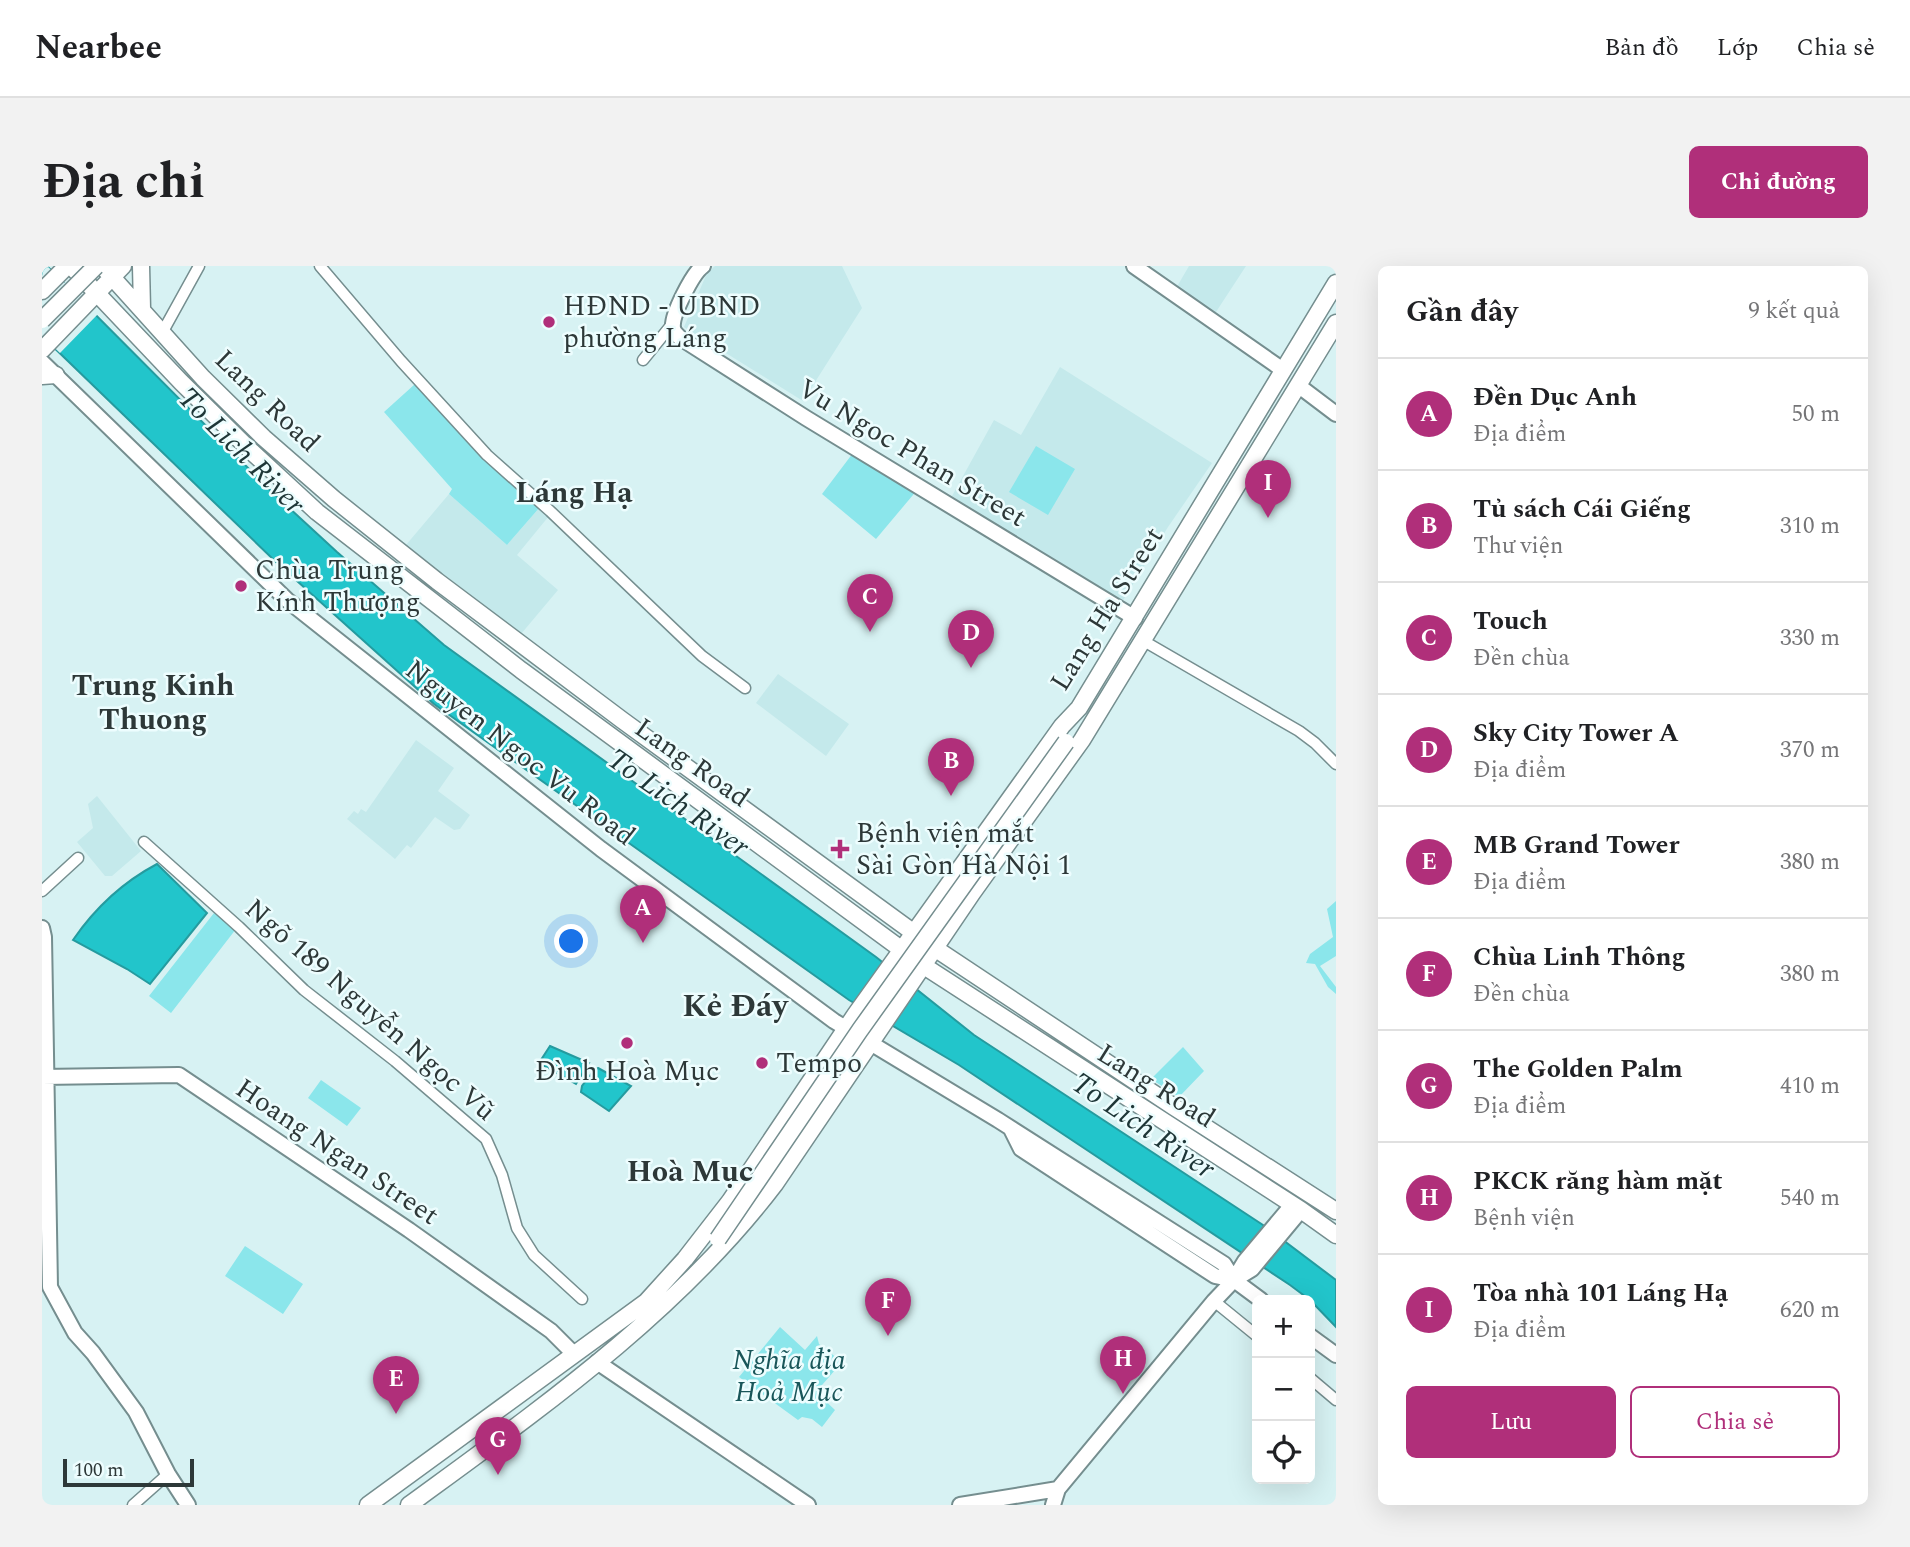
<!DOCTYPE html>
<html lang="vi">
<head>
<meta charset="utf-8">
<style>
	body { margin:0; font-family:Spectral,serif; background:#f2f2f2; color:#202124 }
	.controls { position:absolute; right:21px; bottom:21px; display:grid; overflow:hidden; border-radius:10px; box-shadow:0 7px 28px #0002 }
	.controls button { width:63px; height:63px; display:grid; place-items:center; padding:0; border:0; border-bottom:2px solid #e0e0e0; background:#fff; color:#202124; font:35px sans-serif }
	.scale { position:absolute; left:21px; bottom:18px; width:131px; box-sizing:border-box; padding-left:7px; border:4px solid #2d3838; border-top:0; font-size:19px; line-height:24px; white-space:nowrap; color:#2d3838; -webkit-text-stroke:5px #edfdfe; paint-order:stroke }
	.you { position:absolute; left:530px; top:676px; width:24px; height:24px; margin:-18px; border:5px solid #fff; border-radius:50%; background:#1a73e8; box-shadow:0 0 0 10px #1a73e833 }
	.badge { display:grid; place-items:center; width:46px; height:46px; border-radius:50%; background:#b02f7a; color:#fff; font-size:23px; font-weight:700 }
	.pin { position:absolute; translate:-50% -58px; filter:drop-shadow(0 2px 4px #0008) }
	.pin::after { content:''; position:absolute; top:37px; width:24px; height:21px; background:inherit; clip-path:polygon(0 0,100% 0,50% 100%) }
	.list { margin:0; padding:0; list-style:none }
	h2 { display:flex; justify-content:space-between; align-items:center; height:91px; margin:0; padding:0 28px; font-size:30px }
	h2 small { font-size:23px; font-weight:400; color:#757577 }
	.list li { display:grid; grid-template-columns:46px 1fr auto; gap:21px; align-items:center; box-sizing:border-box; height:112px; padding:0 28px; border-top:2px solid #e0e0e0 }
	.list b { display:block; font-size:26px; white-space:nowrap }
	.list p { margin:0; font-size:23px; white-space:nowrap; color:#757577 }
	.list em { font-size:23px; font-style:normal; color:#757577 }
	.actions { display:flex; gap:14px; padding:21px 28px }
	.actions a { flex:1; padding:16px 0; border:2px solid #b02f7a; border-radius:10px; text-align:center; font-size:24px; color:#b02f7a }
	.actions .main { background:#b02f7a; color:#fff }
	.icon { flex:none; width:38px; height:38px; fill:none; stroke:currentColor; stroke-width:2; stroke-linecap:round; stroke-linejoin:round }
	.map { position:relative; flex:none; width:1294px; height:1239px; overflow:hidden; border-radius:10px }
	header { display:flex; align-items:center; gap:42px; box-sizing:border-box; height:98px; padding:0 35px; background:#fff; border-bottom:2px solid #e0e0e0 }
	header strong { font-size:33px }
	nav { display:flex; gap:38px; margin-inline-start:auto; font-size:24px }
	.intro { display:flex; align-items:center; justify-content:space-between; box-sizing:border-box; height:168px; padding:0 42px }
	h1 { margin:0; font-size:49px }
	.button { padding:18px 32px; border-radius:10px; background:#b02f7a; color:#fff; font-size:24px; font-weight:700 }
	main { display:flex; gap:42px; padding:0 42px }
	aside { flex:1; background:#fff; border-radius:10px; box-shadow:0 7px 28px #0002 }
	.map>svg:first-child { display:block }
	.built { fill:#c4e9eb }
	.green { fill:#8be6eb }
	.water { fill:#22c5cb; stroke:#259b9f; stroke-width:2 }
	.pier { fill:#d7f2f3 }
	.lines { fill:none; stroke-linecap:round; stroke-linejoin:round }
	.street-casing { stroke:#758e8f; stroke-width:13 }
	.secondary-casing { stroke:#758e8f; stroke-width:18 }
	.primary-casing { stroke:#758e8f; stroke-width:19 }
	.street { stroke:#fff; stroke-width:10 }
	.secondary { stroke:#fff; stroke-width:14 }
	.primary { stroke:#fff; stroke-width:16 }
	.primary-bridge-casing { stroke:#758e8f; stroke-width:19; stroke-linecap:butt }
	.primary-bridge { stroke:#fff; stroke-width:16 }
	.poi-dot { fill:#b02f7a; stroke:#edfdfe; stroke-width:2.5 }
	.labels { text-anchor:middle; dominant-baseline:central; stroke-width:5; stroke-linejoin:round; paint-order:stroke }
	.poi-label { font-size:28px; fill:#2d3838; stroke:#edfdfe; text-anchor:start }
	.street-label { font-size:28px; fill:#2d3838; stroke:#edfdfe }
	.park-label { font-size:28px; font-style:italic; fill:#195659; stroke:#edfdfe }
	.water-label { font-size:30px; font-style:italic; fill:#1e3637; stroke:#edfdfe }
	.neighbourhood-label { font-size:30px; font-weight:bold; fill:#2d3838; stroke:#edfdfe }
	.quarter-label { font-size:32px; font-weight:bold; fill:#2d3838; stroke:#edfdfe }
</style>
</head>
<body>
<header>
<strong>Nearbee</strong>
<nav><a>Bản đồ</a><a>Lớp</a><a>Chia sẻ</a></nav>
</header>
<div class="intro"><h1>Địa chỉ</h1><a class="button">Chỉ đường</a></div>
<main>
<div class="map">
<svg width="1294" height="1239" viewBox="0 0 1294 1239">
	<rect width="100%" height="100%" fill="#d7f2f3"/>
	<path class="built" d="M 673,0 L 800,0 L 820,42 L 761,135 L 642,61 L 665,7 Z
		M 1147,0 L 1204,0 L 1172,49 L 1133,24 Z
		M 1018,101 L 1170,197 L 1126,261 L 1080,336 L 988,281 L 910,230 L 952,154 L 979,169 Z
		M 407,228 L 465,279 L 498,241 L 507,250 L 475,289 L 516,324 L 479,368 L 364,279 Z
		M 736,408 L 807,458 L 784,490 L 714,437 Z
		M 374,474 L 412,502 L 396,525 L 428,549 L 418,563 L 412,564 L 393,551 L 369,582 L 365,579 L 353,593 L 305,553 L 312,545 L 316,548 L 319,543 L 324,546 Z
		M 55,530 L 99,585 L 70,610 L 63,610 L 35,576 L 51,562 L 46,538 Z"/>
	<path class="green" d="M 373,118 L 440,188 L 498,241 L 465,279 L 407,228 L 410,223 L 342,146 Z
		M 994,180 L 1033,203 L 1006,249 L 967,226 Z
		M 811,187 L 876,223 L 834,273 L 780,228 Z
		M 1294,635 L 1294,690 L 1278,700 L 1294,721 L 1294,728 L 1286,721 L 1273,698 L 1264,697 L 1268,688 L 1291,671 L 1285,643 Z
		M 172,647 L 194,663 L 129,747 L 107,730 Z
		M 1141,781 L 1162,805 L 1137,831 L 1109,813 Z
		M 279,814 L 319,842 L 305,860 L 266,832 Z
		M 203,980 L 261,1018 L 241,1048 L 183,1010 Z
		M 738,1061 L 763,1084 L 775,1070 L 777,1078 L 800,1096 L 774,1126 L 793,1144 L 780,1161 L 770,1153 L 760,1151 L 756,1154 L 697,1111 Z"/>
	<path class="water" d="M 0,0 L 5,0 L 232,228 L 295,286 L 402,379 L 834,691 L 932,769 L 1221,959 L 1294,1014 L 1294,1061 L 1268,1034 L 1248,1019 L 917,799 L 807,734 L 392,438 L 235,297 L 0,70 Z
		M 115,598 L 165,647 L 108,718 L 85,703 L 31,674 C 53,642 81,616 115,598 Z
		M 508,780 L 547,797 L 534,818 L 497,797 Z
		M 556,802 L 589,820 L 567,845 L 539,826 L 540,820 L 553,803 Z"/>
	<path class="pier" d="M 5,0 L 23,17 L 25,15 L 56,48 L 18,87 L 0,70 L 0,5 Z"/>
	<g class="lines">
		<defs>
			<path id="street" d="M 278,0 L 359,95 L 445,189 L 508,245 L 660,390 L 703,422
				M 120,67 L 157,0
				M 601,94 L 631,57
				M 1100,374 L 1257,465 L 1273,477 L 1294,498
				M 102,576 L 197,661 L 262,724 L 353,795 L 444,873 L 460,909 L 475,962 L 492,989 L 540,1033
				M 0,625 L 36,592
				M 1172,1035 L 1215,1070
				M 1268,1112 L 1294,1134
				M 91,1239 L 126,1208"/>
			<path id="secondary" d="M 661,0 C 651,7 629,49 631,62 C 632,67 634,67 637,71 L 764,152 L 1093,352
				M 1092,0 L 1241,104
				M 0,96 L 245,334 L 559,583 L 792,755 L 956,854 L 1182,998 L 1192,1014
				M 1257,120 L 1294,148
				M 0,662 L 2,671 L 8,1021 L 33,1067 L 51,1087 L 94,1146 L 126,1208 L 146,1239
				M 0,811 L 137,809 L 367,964 L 509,1065 L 532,1088
				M 969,863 L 979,883 L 1173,1010 L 1192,1014 L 1219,1034
				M 1192,1013 L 1203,995 L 1250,939
				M 1268,1070 L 1294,1089
				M 555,1096 L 766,1239
				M 918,1239 L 1016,1223
				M 1011,1239 L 1016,1223 L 1172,1035 L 1192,1014 L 1210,1003 L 1259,944"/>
			<path id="primary" d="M 29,0 L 139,116 L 210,186 L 275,246 L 479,404 L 882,700 L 1259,944 L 1294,969
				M 60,0 L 161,112 L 222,172 L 292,233 L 395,315 L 580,454 L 894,683 L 1132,841 L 1294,945
				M 99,0 L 100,42
				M 0,25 L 25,0
				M 0,84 L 81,0
				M 0,110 L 14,109
				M 326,1239 L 604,1036 L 643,993 L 688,935 L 813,749 L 1020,460 L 1037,442 L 1294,17
				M 367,1239 C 498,1143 634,1048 733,918 L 931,626 L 1040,474 L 1294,57"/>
		</defs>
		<use href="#street" class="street-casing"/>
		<use href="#secondary" class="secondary-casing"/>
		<use href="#primary" class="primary-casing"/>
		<use href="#street" class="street"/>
		<use href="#secondary" class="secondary"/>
		<use href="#primary" class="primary"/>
		<defs>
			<path id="primary-bridge" d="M 0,54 L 54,0
				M 676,973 L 818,764 L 1024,476"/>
		</defs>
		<use href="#primary-bridge" class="primary-bridge-casing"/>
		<use href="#primary-bridge" class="primary-bridge"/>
	</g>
	<g class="poi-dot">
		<circle cx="507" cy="56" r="7"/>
		<circle cx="199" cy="320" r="7"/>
		<path d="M794.5 572.5h7v7h7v7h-7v7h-7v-7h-7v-7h7z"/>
		<circle cx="585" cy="777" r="7"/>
		<circle cx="720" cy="797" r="7"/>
	</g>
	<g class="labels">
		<g class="poi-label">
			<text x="521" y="40">HĐND - UBND<tspan x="521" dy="32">phường Láng</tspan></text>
			<text x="213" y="304">Chùa Trung<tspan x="213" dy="32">Kính Thượng</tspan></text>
			<text x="814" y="567">Bệnh viện mắt<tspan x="814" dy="32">Sài Gòn Hà Nội 1</tspan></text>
			<text x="734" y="797">Tempo</text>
			<text x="585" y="805" text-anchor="middle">Đình Hoà Mục</text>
		</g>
		<g class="street-label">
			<text transform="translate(225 135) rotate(44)">Lang Road</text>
			<text transform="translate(870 187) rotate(31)">Vu Ngoc Phan Street</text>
			<text transform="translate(1065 343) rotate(-58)">Lang Ha Street</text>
			<text transform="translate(478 487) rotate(38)">Nguyen Ngoc Vu Road</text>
			<text transform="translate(650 497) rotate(35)">Lang Road</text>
			<text transform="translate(328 744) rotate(41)">Ngõ 189 Nguyễn Ngọc Vũ</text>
			<text transform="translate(1114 820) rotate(32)">Lang Road</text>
			<text transform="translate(295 886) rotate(34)">Hoang Ngan Street</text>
		</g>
		<g class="park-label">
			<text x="747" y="1094">Nghĩa địa<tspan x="747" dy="32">Hoả Mục</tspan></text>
		</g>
		<g class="water-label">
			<text transform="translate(199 185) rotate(45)">To Lich River</text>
			<text transform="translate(636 537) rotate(35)">To Lich River</text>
			<text transform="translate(1101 860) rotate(34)">To Lich River</text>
		</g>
		<g class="neighbourhood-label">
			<text x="532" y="227">Láng Hạ</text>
			<text x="111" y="420">Trung Kinh<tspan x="111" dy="34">Thuong</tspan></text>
			<text x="648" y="906">Hoà Mục</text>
		</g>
		<g class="quarter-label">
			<text x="693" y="740">Kẻ Đáy</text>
		</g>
	</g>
</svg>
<div class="controls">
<button>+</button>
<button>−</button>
<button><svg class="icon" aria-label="locate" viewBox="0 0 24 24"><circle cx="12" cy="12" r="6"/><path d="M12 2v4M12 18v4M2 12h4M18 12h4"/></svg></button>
</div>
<div class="scale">100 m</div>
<div class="you"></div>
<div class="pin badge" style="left:601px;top:677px">A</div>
<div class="pin badge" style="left:909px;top:530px">B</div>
<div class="pin badge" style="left:828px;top:366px">C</div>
<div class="pin badge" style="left:929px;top:402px">D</div>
<div class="pin badge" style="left:354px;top:1148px">E</div>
<div class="pin badge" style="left:846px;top:1070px">F</div>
<div class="pin badge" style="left:456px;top:1209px">G</div>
<div class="pin badge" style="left:1081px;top:1128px">H</div>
<div class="pin badge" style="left:1226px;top:252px">I</div>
</div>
<aside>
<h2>Gần đây<small>9 kết quả</small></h2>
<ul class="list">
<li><span class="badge">A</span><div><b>Đền Dục Anh</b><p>Địa điểm</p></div><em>50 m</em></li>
<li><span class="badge">B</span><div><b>Tủ sách Cái Giếng</b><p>Thư viện</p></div><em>310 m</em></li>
<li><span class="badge">C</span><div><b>Touch</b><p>Đền chùa</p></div><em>330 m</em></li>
<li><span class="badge">D</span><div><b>Sky City Tower A</b><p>Địa điểm</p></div><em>370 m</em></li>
<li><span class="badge">E</span><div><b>MB Grand Tower</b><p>Địa điểm</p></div><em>380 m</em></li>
<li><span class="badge">F</span><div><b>Chùa Linh Thông</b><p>Đền chùa</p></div><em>380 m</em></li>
<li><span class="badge">G</span><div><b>The Golden Palm</b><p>Địa điểm</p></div><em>410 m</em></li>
<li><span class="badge">H</span><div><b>PKCK răng hàm mặt</b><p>Bệnh viện</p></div><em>540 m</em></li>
<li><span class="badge">I</span><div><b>Tòa nhà 101 Láng Hạ</b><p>Địa điểm</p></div><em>620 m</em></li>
</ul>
<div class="actions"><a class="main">Lưu</a><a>Chia sẻ</a></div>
</aside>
</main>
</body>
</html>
